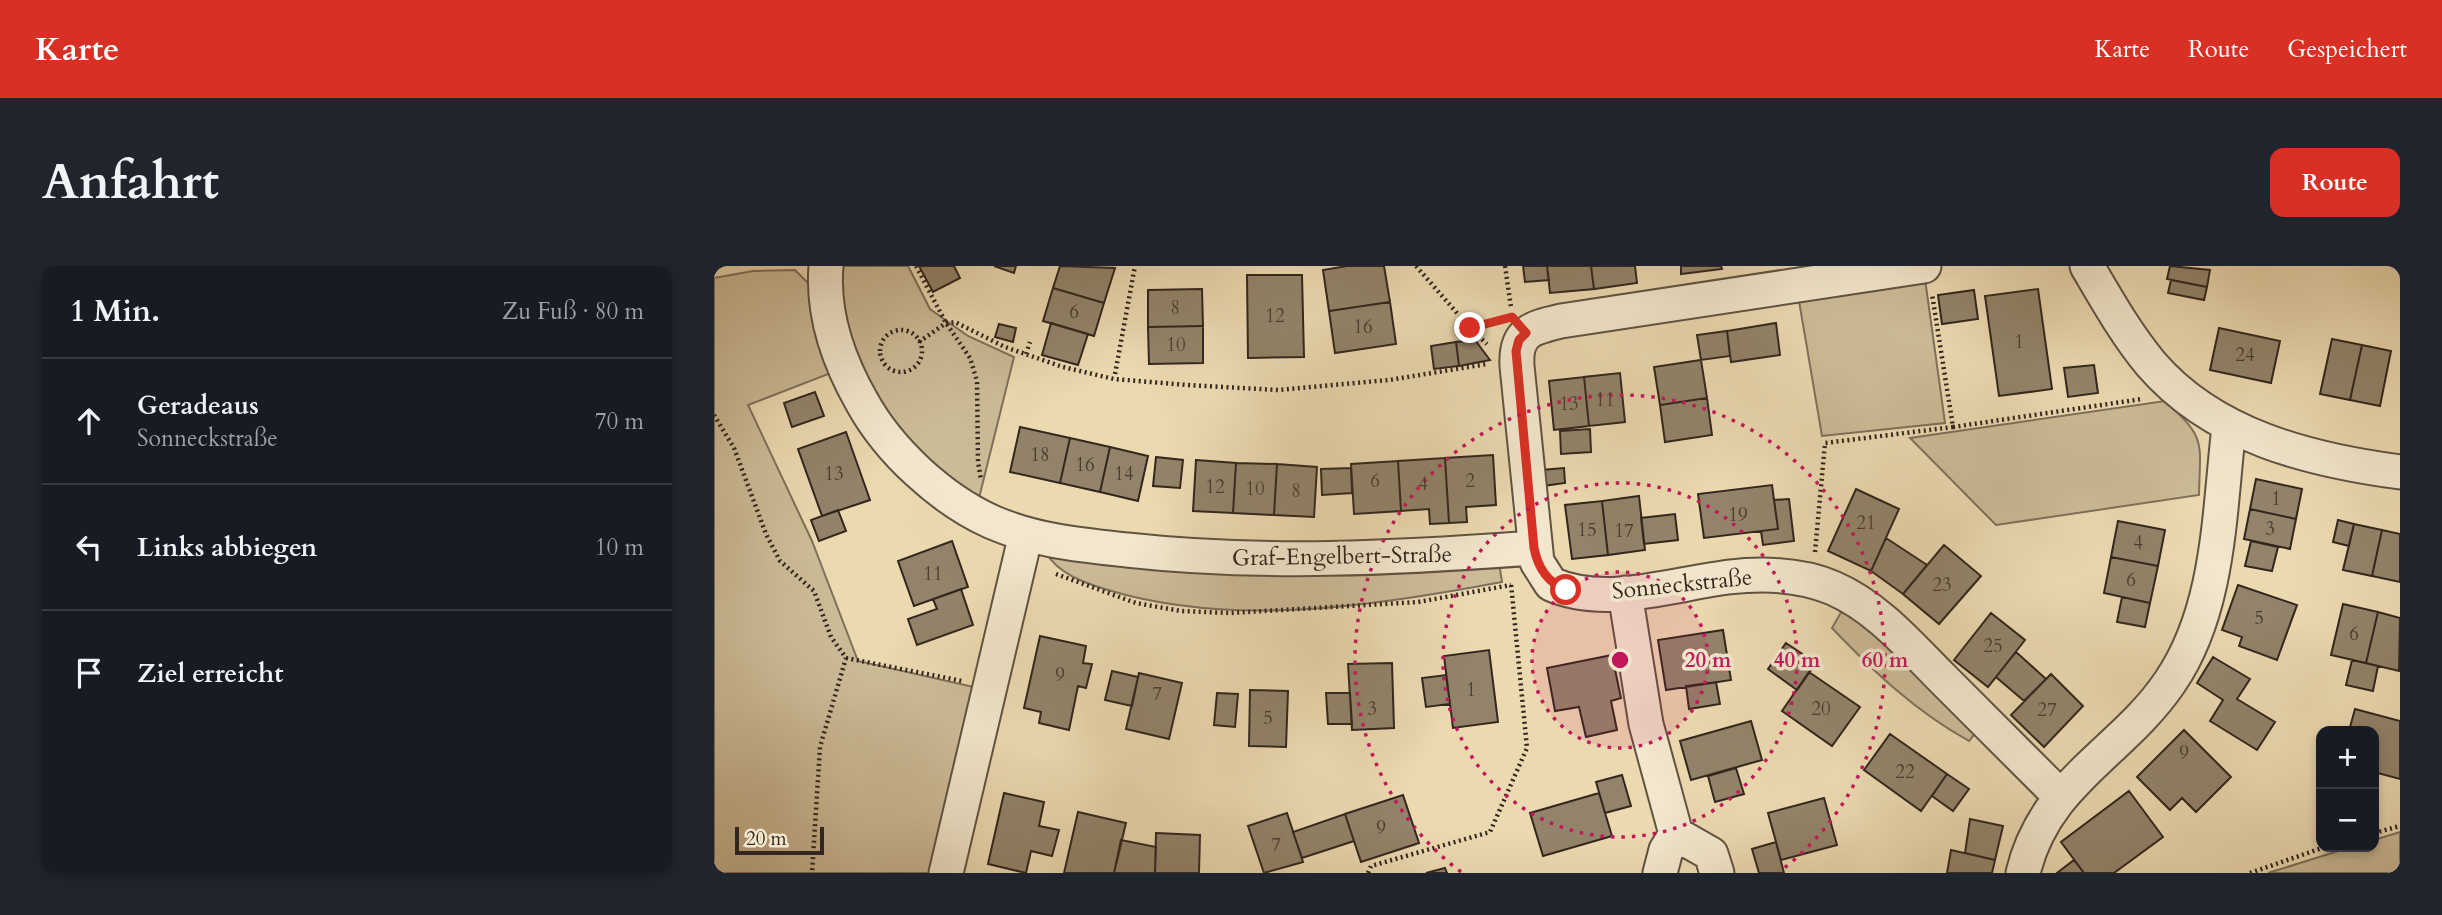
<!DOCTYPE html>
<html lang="de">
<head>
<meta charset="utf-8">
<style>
	body { margin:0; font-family:Cardo,serif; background:#20242c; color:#f1f3f6 }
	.controls { position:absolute; right:21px; bottom:21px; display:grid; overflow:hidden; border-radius:14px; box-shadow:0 4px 10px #0003 }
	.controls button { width:63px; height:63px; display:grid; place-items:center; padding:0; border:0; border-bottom:2px solid #363941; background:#171b24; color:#f1f3f6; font:35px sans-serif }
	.scale { position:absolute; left:21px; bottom:18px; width:89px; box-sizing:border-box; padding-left:7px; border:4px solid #32261e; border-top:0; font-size:19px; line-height:24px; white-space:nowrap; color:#32261e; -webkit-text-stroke:5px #f2e6cc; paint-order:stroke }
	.stop { position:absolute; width:21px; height:21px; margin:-16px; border:5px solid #d93025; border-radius:50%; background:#fff }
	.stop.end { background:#d93025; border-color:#fff; box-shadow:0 2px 7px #0008 }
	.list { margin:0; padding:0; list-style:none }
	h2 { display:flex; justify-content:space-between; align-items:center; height:91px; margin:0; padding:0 28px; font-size:30px }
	h2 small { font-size:23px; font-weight:400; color:#9ea1a6 }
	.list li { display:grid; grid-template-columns:46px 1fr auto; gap:21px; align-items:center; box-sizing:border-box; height:126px; padding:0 28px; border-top:2px solid #363941 }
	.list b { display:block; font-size:26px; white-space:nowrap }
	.list p { margin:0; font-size:23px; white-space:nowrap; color:#9ea1a6 }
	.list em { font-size:23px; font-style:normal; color:#9ea1a6 }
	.icon { flex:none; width:38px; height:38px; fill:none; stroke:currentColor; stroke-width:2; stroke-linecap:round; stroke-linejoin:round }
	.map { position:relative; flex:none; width:1686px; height:607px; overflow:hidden; border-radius:14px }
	header { display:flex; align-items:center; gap:42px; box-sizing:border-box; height:98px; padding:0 35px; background:#d93025; color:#fff }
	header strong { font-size:33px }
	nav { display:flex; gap:38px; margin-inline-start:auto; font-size:24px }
	.intro { display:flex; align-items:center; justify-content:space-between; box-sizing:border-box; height:168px; padding:0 42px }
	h1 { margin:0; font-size:49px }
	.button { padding:18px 32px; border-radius:14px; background:#d93025; color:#fff; font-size:24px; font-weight:700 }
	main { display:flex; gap:42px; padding:0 42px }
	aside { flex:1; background:#171b24; border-radius:14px; box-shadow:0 4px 10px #0003 }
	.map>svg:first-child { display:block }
	.green { fill:#ccbb97; stroke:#7f705a; stroke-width:2 }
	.building { fill:#92836a; stroke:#32261e; stroke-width:2 }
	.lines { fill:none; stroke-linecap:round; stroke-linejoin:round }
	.minor-casing { stroke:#605342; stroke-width:37 }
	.path { stroke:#32261e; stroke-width:4.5; stroke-dasharray:2 3.5; stroke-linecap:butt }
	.minor { stroke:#f2e6cc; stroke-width:33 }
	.route { stroke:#d93025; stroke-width:9 }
	.ring { fill:none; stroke:#c2185b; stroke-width:3.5; stroke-dasharray:3.5 7 }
	.labels { text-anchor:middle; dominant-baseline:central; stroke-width:7; stroke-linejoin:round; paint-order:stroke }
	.number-label { font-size:19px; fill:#4a3d31 }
	.street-label { font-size:23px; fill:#32261e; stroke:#f2e6cc }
	.centre { fill:#c2185b; stroke:#f2e6cc; stroke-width:3.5 }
	.ring-label { font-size:21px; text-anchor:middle; font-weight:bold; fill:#c2185b; stroke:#f2e6cc; stroke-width:7; stroke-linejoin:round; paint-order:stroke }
</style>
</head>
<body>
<header>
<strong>Karte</strong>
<nav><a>Karte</a><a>Route</a><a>Gespeichert</a></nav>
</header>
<div class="intro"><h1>Anfahrt</h1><a class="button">Route</a></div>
<main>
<aside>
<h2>1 Min.<small>Zu Fuß · 80 m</small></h2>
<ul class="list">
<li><svg class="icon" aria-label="ahead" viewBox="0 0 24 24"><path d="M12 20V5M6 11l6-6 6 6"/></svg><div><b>Geradeaus</b><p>Sonneckstraße</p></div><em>70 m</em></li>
<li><svg class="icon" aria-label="left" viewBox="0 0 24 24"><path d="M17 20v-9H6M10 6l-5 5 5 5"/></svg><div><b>Links abbiegen</b></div><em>10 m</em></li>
<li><svg class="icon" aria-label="arrive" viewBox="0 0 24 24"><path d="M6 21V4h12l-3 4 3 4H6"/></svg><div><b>Ziel erreicht</b></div></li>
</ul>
</aside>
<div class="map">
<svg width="1686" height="607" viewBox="0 0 1686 607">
	<rect width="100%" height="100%" fill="#ebd9b0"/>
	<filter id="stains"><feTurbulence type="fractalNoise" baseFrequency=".00286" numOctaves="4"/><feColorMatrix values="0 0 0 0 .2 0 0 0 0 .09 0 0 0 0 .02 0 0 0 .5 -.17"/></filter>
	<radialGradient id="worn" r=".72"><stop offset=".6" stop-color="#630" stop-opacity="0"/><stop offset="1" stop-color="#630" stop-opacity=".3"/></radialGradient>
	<path class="green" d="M 130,0 L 194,0 L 216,43 L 254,70 L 300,91 L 264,236 L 201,190 L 138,98 L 123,10 Z
		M 81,4 L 95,18 L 117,107 L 34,139 L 98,275 L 144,395 L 264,422 L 218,607 L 0,607 L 0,12 L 39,5 Z
		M 1211,13 L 1231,157 L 1108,170 L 1085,35 Z
		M 1451,135 C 1493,173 1486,175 1485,229 L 1282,259 L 1196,172 Z
		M 332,287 L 785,297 L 788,316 C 661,340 520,362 394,324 C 370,317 345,308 332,287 Z
		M 1130,341 L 1266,461 L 1255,475 C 1201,445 1160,406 1118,362 Z
		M 1686,566 L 1686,607 L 1554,607 L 1637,581 L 1660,581 L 1660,574 Z"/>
	<path class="building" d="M 205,0 L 240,0 L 246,12 L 219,26 Z
		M 280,0 L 302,0 L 300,7 Z
		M 346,0 L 401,2 L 390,37 L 339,22 Z
		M 633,0 L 670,0 L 676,36 L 615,45 L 609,4 Z
		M 809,0 L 833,0 L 835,14 L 811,16 Z
		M 833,0 L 877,0 L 880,23 L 836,27 Z
		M 877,0 L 921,0 L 923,17 L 880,23 Z
		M 967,0 L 1007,0 L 1008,3 L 967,8 Z
		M 1456,0 L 1496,4 L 1493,21 L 1453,13 Z
		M 533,9 L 588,9 L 590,91 L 534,92 Z
		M 1457,14 L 1493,21 L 1490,34 L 1454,27 Z
		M 339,22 L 390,37 L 380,70 L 329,55 Z
		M 488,23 L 489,60 L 434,61 L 434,24 Z
		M 1324,23 L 1338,123 L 1285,130 L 1271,30 Z
		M 1260,24 L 1264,53 L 1228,58 L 1224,29 Z
		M 676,36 L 682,78 L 621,87 L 615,45 Z
		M 337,57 L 374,68 L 364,99 L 328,89 Z
		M 1062,57 L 1066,89 L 1017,96 L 1013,65 Z
		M 285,58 L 302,62 L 299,76 L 281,71 Z
		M 489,60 L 489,97 L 435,98 L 434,61 Z
		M 1505,62 L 1566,75 L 1557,117 L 1496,104 Z
		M 1013,65 L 1016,90 L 987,94 L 983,69 Z
		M 1618,73 L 1648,79 L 1636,134 L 1606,128 Z
		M 761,74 L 776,94 L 745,100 L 742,76 Z
		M 742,76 L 745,100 L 720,103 L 717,80 Z
		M 1648,79 L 1677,85 L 1666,140 L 1636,134 Z
		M 987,94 L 993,132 L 946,139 L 940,101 Z
		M 1380,99 L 1384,127 L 1354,131 L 1350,102 Z
		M 906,107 L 911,156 L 875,160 L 870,111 Z
		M 870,111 L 875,160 L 840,164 L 835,115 Z
		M 101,126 L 110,150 L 78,161 L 70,137 Z
		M 993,132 L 998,169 L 951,176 L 946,139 Z
		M 306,161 L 356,172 L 346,217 L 296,206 Z
		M 876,163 L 877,186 L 847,188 L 846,165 Z
		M 132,166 L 156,234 L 108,250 L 84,183 Z
		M 356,172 L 396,181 L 386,226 L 346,217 Z
		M 396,181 L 434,190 L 424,235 L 386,226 Z
		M 779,189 L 782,239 L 752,241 L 753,256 L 735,257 L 731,192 Z
		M 442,191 L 469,194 L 466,222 L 439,220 Z
		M 731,192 L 735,257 L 716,258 L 715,243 L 687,245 L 684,195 Z
		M 482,194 L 522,197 L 519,247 L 479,245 Z
		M 684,195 L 687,245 L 640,248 L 637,198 Z
		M 522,197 L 563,198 L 560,249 L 519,247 Z
		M 563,198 L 603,201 L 600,251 L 560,249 Z
		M 637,202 L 638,227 L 608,229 L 607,203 Z
		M 850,202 L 851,217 L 829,220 L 827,204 Z
		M 1542,213 L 1588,223 L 1582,253 L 1536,243 Z
		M 1058,219 L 1064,263 L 990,272 L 984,228 Z
		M 1142,223 L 1185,243 L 1157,305 L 1114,285 Z
		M 925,230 L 931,284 L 894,289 L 888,235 Z
		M 1075,233 L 1080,275 L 1049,279 L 1047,265 L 1064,263 L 1060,234 Z
		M 888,235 L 894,289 L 858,293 L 851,239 Z
		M 1536,243 L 1582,253 L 1576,283 L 1530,273 Z
		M 124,244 L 132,265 L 105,275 L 97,254 Z
		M 961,248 L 964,274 L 930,278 L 927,252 Z
		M 1624,254 L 1640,258 L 1635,280 L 1619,276 Z
		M 1404,255 L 1451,264 L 1444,300 L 1397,291 Z
		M 1640,258 L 1668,264 L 1658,310 L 1629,304 Z
		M 1668,264 L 1686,268 L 1686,316 L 1658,310 Z
		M 1172,272 L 1213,299 L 1189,328 L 1157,305 Z
		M 238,275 L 254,321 L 200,340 L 184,295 Z
		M 1537,275 L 1564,281 L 1558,305 L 1531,300 Z
		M 1230,279 L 1267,310 L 1225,358 L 1189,328 Z
		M 1397,291 L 1444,300 L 1436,337 L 1390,327 Z
		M 1524,319 L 1583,339 L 1563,394 L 1525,380 L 1528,371 L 1508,364 Z
		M 247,323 L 259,359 L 203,379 L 194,353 L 223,343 L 219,333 Z
		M 1408,331 L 1436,337 L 1431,361 L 1403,356 Z
		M 1629,338 L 1664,346 L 1652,397 L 1617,389 Z
		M 1664,346 L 1686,352 L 1685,405 L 1652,397 Z
		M 1277,347 L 1311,374 L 1274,421 L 1240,394 Z
		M 1009,364 L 1017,414 L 952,424 L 944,374 Z
		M 326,370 L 372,380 L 369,397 L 378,398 L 372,422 L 364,420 L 355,464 L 325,457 L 327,446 L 310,442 Z
		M 1072,377 L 1102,397 L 1083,424 L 1054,403 Z
		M 775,384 L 784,456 L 739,462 L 730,390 Z
		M 1302,386 L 1332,413 L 1310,435 L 1282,411 Z
		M 898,389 L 907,432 L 897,435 L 903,464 L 872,471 L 865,441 L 841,445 L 833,402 Z
		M 1499,391 L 1536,413 L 1523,433 L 1561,456 L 1543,484 L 1496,455 L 1509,434 L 1483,417 Z
		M 1638,394 L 1664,400 L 1659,425 L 1632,419 Z
		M 678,397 L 680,462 L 638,464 L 634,398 Z
		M 398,405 L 424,411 L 418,440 L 391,434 Z
		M 1095,406 L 1146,441 L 1118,480 L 1068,445 Z
		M 425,407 L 468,417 L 455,473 L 412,463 Z
		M 1337,408 L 1369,440 L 1330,481 L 1297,449 Z
		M 732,409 L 736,438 L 712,441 L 708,412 Z
		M 1002,416 L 1006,438 L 975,443 L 972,420 Z
		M 536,424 L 574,425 L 572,481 L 535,480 Z
		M 503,427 L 524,428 L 521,461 L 500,459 Z
		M 612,427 L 636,427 L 638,458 L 614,458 Z
		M 1641,443 L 1686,455 L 1686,513 L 1660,506 L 1660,465 L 1635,465 Z
		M 1037,455 L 1048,494 L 977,514 L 966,475 Z
		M 1470,464 L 1517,511 L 1482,546 L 1468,532 L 1456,544 L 1423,511 Z
		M 1176,468 L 1233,508 L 1207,545 L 1150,504 Z
		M 1022,502 L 1030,528 L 1001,536 L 994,510 Z
		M 1233,508 L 1255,523 L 1239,545 L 1218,530 Z
		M 908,509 L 917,540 L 891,547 L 882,516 Z
		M 1415,525 L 1449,571 L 1400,607 L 1370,607 L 1347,576 Z
		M 290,527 L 330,536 L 325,560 L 345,564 L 338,590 L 317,585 L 312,607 L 274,598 Z
		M 885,527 L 898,570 L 829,590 L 816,547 Z
		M 689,529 L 705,577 L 647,596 L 631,548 Z
		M 1110,532 L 1123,579 L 1067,594 L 1054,547 Z
		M 364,546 L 412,557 L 400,607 L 350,607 Z
		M 573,547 L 589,596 L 550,607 L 534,560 Z
		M 631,548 L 640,575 L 588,592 L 579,566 Z
		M 1256,553 L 1289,560 L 1281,594 L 1251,587 Z
		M 442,567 L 486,569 L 485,607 L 441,607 Z
		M 407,574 L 442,581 L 441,607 L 400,607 Z
		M 1062,576 L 1070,607 L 1045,607 L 1038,583 Z
		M 1237,584 L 1281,594 L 1278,607 L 1233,607 Z
		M 1360,594 L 1370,607 L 1343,607 Z
		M 731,602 L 733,607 L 712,607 Z"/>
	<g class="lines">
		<defs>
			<path id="minor" d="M 112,0 C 108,49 124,94 148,136 C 175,185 227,233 278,256 C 321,275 367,279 413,284 C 549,299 683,292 820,282
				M 1210,0 L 847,55 C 817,62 801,66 803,100 L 823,296 L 837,318 C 891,342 959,318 1015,311 C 1051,307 1086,308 1119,322 C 1163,341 1196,380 1229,413 C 1268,452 1307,491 1346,530
				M 1373,0 C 1393,34 1412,68 1437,98 C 1499,170 1595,194 1686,206
				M 911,327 L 932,458 L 962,568 L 997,588 L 1003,607
				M 232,607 L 312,268
				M 946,607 L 952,584 L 962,568
				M 1309,607 C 1331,515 1408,487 1456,416 C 1506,343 1505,246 1515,161"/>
		</defs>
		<use href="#minor" class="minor-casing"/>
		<path class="path" d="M 202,0 L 232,57 L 256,92 L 263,115 L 264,196 L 267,214
			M 702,0 L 756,62 L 784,55
			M 791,0 L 797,41
			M 756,62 L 773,78
			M166 85a21 21 0 1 1 42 0a21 21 0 1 1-42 0Z
			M 205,76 L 232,57 L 241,56 L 291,81 L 349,101 L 400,113 L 473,119 L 564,124 L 675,114 L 773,98
			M 312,88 L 316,76
			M 401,108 L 421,0
			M 0,149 L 20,182 L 52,268 L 66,295 L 100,325 L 117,371 L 132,392 L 106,481 L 98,607
			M 1239,161 L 1428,133
			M 1101,286 L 1111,177 L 1239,161 L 1218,28
			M 342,308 L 422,337 L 467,345 L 516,347 L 704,336 L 797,319
			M 132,392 L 248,415
			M 1660,567 L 1686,560
			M 654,607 L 657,600 L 776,566 L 813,482 L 797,318
			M 1536,607 L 1611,581"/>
		<use href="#minor" class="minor"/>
	</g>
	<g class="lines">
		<path class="route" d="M 756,62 L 798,51 L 812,67 L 805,74 L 802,85 L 820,282 C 824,302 833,316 852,324"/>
	</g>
	<circle cx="906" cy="394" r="88" fill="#c2185b" fill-opacity=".12"/>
	<g class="ring">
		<circle cx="906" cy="394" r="88"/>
		<circle cx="906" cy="394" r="177"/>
		<path d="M747 606A265 265 0 1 1 1065 606"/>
	</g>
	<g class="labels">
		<g class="number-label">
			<text x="461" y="42">8</text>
			<text x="360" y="46">6</text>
			<text x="561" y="50">12</text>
			<text x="649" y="61">16</text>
			<text x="1305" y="76">1</text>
			<text x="462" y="79">10</text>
			<text x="1531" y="89">24</text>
			<text x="891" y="134">11</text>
			<text x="855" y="138">13</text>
			<text x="326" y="189">18</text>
			<text x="371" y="199">16</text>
			<text x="120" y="208">13</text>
			<text x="410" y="208">14</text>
			<text x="661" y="215">6</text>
			<text x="756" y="215">2</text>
			<text x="709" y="218">4</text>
			<text x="501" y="221">12</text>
			<text x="541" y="223">10</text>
			<text x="582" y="225">8</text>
			<text x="1562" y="233">1</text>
			<text x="1024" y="249">19</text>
			<text x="1152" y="257">21</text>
			<text x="1556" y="263">3</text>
			<text x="873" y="264">15</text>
			<text x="910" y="265">17</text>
			<text x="1424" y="277">4</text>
			<text x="219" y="308">11</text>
			<text x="1417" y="314">6</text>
			<text x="1228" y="319">23</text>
			<text x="1545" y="352">5</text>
			<text x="1640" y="368">6</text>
			<text x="1279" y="380">25</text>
			<text x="346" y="409">9</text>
			<text x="757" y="424">1</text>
			<text x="443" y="428">7</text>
			<text x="658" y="443">3</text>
			<text x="1107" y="443">20</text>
			<text x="1333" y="444">27</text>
			<text x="554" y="452">5</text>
			<text x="1470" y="487">9</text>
			<text x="1191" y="506">22</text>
			<text x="667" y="562">9</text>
			<text x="562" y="579">7</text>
		</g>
		<g class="street-label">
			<text transform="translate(628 290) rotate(-1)">Graf-Engelbert-Straße</text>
			<text transform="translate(968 318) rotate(-6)">Sonneckstraße</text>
		</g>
	</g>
	<circle cx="906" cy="394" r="10" class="centre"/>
	<g class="ring-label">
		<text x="994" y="401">20 m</text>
		<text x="1083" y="401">40 m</text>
		<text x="1171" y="401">60 m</text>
	</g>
	<rect width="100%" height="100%" filter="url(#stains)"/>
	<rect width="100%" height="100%" fill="url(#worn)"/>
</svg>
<div class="controls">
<button>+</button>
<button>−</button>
</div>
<div class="scale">20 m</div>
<div class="stop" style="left:852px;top:324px"></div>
<div class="stop end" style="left:756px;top:62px"></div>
</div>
</main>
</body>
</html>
